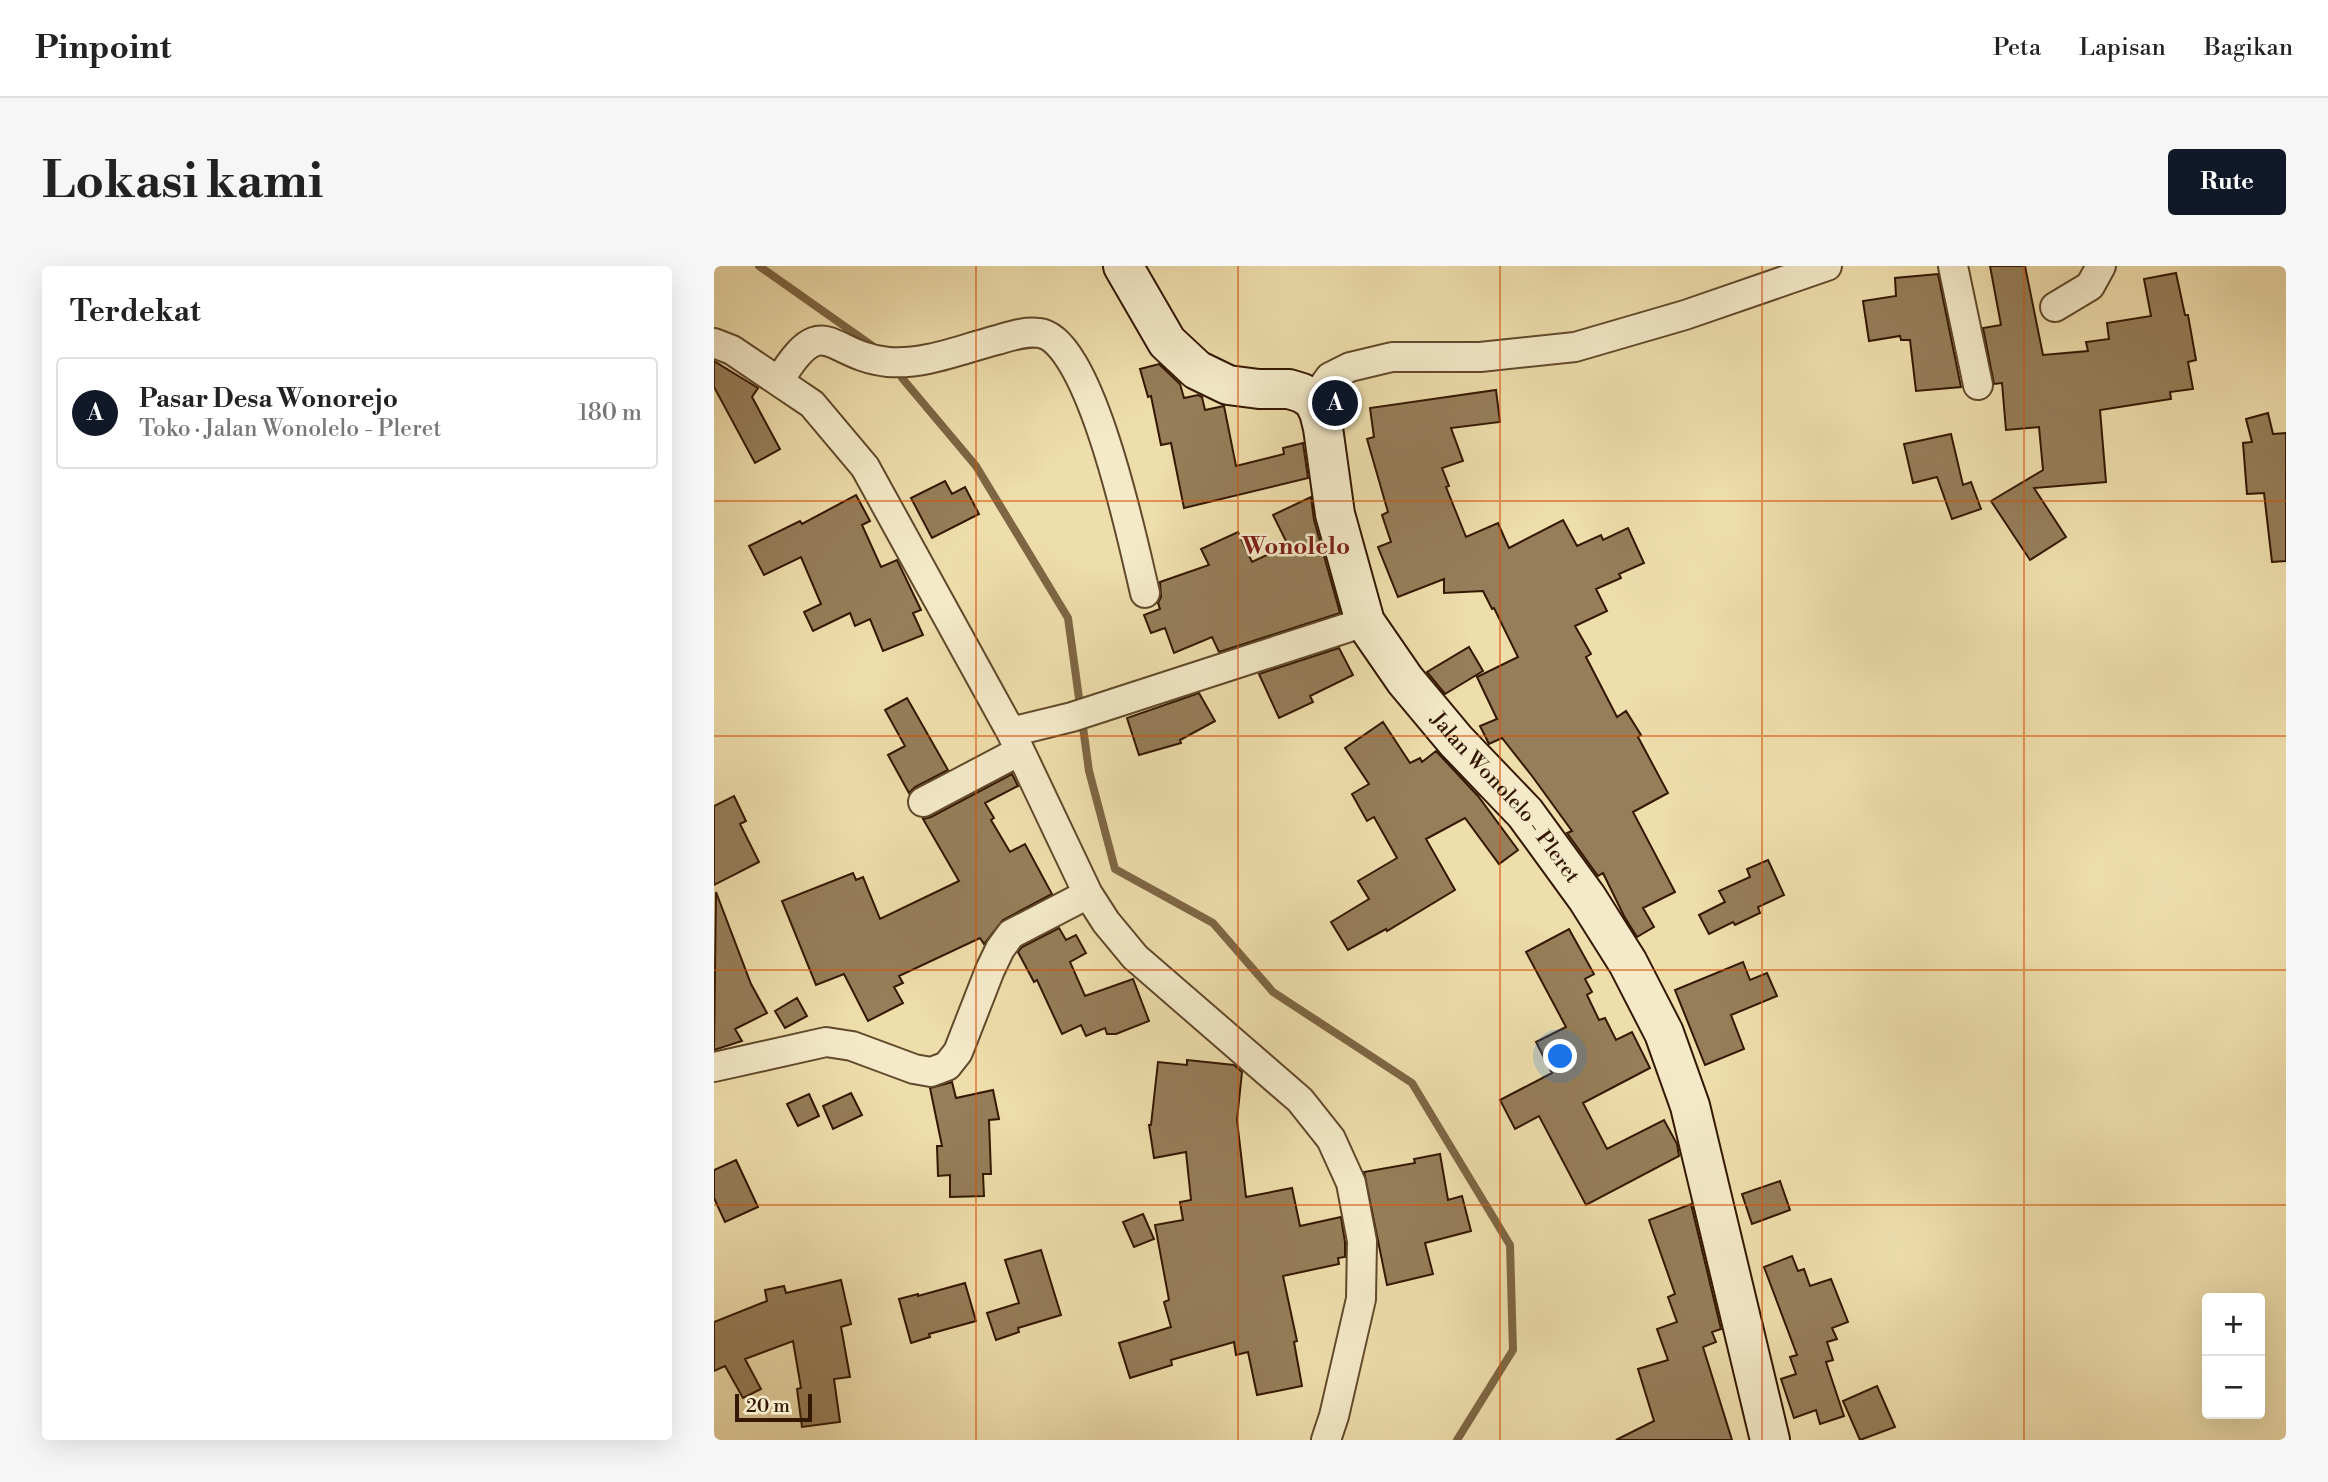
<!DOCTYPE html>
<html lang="id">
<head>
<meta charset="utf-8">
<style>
	body { margin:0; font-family:"Libre Bodoni",serif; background:#f6f6f6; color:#222 }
	.controls { position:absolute; right:21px; bottom:21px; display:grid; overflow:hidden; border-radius:7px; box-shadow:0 7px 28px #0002 }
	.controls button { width:63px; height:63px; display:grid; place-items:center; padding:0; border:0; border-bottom:2px solid #e0e0e0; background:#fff; color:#222; font:35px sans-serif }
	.scale { position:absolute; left:21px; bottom:18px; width:77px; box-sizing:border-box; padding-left:7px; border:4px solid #341700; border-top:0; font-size:19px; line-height:24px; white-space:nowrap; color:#341700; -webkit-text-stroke:5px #f4eac9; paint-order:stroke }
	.you { position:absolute; left:847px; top:791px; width:24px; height:24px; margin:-18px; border:5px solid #fff; border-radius:50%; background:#1a73e8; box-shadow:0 0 0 10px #1a73e833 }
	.badge { display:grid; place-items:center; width:46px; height:46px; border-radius:50%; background:#111827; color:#fff; font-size:23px; font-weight:700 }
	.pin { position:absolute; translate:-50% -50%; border:4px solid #fff; box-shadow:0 2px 7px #0006 }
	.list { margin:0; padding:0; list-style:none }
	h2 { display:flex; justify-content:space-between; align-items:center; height:91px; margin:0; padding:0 28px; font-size:30px }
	h2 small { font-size:23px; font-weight:400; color:#767676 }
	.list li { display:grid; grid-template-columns:46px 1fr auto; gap:21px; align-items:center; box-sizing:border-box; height:112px; margin:0 14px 14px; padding:0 14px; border:2px solid #e0e0e0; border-radius:7px }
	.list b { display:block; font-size:26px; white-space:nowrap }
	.list p { margin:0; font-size:23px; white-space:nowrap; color:#767676 }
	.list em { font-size:23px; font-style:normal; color:#767676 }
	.map { position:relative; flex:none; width:1572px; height:1174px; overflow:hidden; border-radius:7px }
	header { display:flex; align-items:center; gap:42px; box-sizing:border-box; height:98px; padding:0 35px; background:#fff; border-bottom:2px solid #e0e0e0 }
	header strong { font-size:33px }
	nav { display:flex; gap:38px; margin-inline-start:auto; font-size:24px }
	.intro { display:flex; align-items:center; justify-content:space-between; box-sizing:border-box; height:168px; padding:0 42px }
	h1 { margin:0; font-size:49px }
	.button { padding:18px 32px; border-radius:7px; background:#111827; color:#fff; font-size:24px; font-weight:700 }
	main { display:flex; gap:42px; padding:0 42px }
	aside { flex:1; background:#fff; border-radius:7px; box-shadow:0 7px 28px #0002 }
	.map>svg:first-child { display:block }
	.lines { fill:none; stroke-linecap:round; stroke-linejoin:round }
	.stream { stroke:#7e6644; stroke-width:8 }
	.building { fill:#957e59; stroke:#341700; stroke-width:2 }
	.minor-casing { stroke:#62492b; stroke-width:32 }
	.secondary-casing { stroke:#341700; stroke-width:42 }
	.minor { stroke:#f4eac9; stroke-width:28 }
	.secondary { stroke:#f4eac9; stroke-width:38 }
	.grid { fill:none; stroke:#d6520b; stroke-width:2; stroke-opacity:0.55 }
	.labels { text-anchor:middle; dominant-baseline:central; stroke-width:5; stroke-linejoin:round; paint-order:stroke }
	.street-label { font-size:21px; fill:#341700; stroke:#f4eac9 }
	.quarter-label { font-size:24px; font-weight:bold; fill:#7a1f14; stroke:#f4eac9 }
</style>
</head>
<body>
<header>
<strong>Pinpoint</strong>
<nav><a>Peta</a><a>Lapisan</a><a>Bagikan</a></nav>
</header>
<div class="intro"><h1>Lokasi kami</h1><a class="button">Rute</a></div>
<main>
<aside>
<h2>Terdekat<small></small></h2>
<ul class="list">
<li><span class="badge">A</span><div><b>Pasar Desa Wonorejo</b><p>Toko · Jalan Wonolelo - Pleret</p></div><em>180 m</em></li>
</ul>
</aside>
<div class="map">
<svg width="1572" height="1174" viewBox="0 0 1572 1174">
	<rect width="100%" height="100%" fill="#eedeac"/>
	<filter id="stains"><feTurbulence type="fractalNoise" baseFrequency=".00286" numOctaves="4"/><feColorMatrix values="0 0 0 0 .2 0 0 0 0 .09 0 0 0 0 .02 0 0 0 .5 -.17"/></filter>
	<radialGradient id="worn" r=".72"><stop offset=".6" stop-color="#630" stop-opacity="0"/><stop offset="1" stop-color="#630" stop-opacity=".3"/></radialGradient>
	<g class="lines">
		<path class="stream" d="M 45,0 L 160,81
			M 188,112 L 262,200 L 354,352 L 375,505 L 401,603 L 499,657 L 559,726 L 698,817 L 796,979 L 799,1084 L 743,1174"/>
	</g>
	<path class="building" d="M 1276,0 L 1311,0 L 1329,89 L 1374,85 L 1372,76 L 1395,73 L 1393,57 L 1437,50 L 1430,13 L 1462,7 L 1471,49 L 1474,49 L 1482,94 L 1474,96 L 1479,123 L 1456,126 L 1457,133 L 1386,144 L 1392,216 L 1320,222 L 1352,271 L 1316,294 L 1277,235 L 1329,204 L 1325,161 L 1292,164 L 1288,117 L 1280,118 L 1269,62 L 1287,59 Z
		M 1224,8 L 1247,121 L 1202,125 L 1196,74 L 1187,74 L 1186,70 L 1155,75 L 1149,35 L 1182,30 L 1181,12 Z
		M 0,95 L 44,122 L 38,131 L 66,183 L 41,197 L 0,121 Z
		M 445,98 L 466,118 L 470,132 L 484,129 L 488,131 L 491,144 L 510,140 L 522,200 L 570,188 L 569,182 L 589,177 L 594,212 L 470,242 L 457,177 L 447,179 L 437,130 L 434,131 L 426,103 Z
		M 782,124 L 786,156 L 737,162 L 749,195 L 728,202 L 735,220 L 732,221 L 752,271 L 784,257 L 795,282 L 849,254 L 863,280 L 887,269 L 889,274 L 914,262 L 930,297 L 905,308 L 907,312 L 882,323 L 893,345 L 861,360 L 877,388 L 872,391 L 903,451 L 912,445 L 927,469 L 924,471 L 954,527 L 919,546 L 961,626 L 929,642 L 940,661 L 923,671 L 910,650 L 889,607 L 884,610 L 853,567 L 858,565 L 818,510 L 788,472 L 775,478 L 766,460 L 783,453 L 763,411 L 804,391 L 780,342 L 778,343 L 769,325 L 730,327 L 730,313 L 684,331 L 664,281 L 677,276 L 668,249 L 674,246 L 653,173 L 660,171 L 656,142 Z
		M 1554,147 L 1559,168 L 1572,167 L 1572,295 L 1558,296 L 1550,227 L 1533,228 L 1529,177 L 1538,176 L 1532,153 Z
		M 1237,168 L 1249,219 L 1257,216 L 1267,243 L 1238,253 L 1223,211 L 1199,217 L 1190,178 Z
		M 231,215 L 238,228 L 251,221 L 265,248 L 218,272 L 197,232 Z
		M 142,229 L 156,255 L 148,259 L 167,301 L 183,294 L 207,344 L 199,347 L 209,369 L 169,385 L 156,353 L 141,360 L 136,347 L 99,365 L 90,346 L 107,338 L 87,291 L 50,309 L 35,280 L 86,255 L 88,258 Z
		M 597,231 L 600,254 L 626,347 L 505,386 L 498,371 L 460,387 L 451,362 L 437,367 L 430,349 L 446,343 L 444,337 L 447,331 L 446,316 L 495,299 L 487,283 L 524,266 L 538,296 L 574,279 L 559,249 Z
		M 755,381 L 769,405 L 731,428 L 713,406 Z
		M 625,382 L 639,409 L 596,430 L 599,436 L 565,452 L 545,408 Z
		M 485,427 L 501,455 L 466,474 L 467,477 L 425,489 L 413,452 Z
		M 193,432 L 234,504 L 201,521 L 195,527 L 174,489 L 191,480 L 171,444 Z
		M 669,456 L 696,497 L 706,492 L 708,496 L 722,485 L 764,530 L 804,584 L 785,598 L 751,552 L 712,573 L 741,624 L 673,665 L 672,663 L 634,684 L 617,656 L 655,633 L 644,615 L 683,592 L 660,551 L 653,555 L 638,528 L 655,518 L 631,482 Z
		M 298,508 L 304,520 L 271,537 L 280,552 L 277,554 L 296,586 L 311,578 L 338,628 L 289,654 L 270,678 L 266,672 L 185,710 L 189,717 L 180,721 L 189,737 L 154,755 L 130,708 L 102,719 L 68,635 L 139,607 L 142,614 L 149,611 L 166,653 L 245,615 L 209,553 L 217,551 Z
		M 20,530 L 32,555 L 26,558 L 45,596 L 0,619 L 0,540 Z
		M 1054,594 L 1070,629 L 1044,641 L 1046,647 L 1021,659 L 1019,656 L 995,668 L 985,649 L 1011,636 L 1005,625 L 1036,611 L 1033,603 Z
		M 2,626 L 37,718 L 53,747 L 21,763 L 28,775 L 0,784 Z
		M 345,662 L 352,674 L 362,669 L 372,687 L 356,696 L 371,730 L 419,713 L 435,755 L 402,768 L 393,768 L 391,762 L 372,770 L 367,759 L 348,768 L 323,714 L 320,716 L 304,686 L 308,681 Z
		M 855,663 L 880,708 L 871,713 L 878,726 L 873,729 L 885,754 L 891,752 L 902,774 L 918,766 L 936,802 L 869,837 L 893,883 L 950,854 L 963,878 L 965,890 L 872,939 L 825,850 L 801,863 L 786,834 L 838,807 L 822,776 L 852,761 L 812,686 Z
		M 1029,696 L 1036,714 L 1053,707 L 1063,730 L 1017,749 L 1030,783 L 991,799 L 961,724 Z
		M 83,732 L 93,750 L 71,762 L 61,745 Z
		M 473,794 L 520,799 L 528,806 L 523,854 L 532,931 L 578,922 L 586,960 L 627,951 L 631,976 L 631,991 L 624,992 L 625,998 L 569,1010 L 583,1075 L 580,1076 L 588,1120 L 543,1129 L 534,1086 L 522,1089 L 520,1076 L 457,1094 L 458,1099 L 416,1112 L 405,1077 L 457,1061 L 450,1036 L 455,1034 L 441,959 L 469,954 L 466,936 L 477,934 L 472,886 L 440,892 L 435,859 L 437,859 L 444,796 L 473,799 Z
		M 238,816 L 242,832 L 279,824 L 285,853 L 275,854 L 277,908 L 269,908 L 270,930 L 236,931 L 236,909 L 224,910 L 223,880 L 228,880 L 216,822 Z
		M 137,827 L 148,849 L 119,863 L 109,840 Z
		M 95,828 L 105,850 L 84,860 L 73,838 Z
		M 726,888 L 734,934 L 748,930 L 757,965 L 711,977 L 719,1008 L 673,1019 L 650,906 L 701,897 L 700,893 Z
		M 22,894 L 44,941 L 11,956 L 0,932 L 0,904 Z
		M 1066,915 L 1076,944 L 1038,958 L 1028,928 Z
		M 977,938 L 1007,1063 L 998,1066 L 1002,1076 L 989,1081 L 1018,1174 L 902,1174 L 940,1155 L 924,1103 L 954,1094 L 943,1063 L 963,1056 L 954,1031 L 961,1028 L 935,954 Z
		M 429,948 L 440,973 L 420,981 L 409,956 Z
		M 327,984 L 347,1049 L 304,1062 L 305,1066 L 282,1074 L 273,1047 L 305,1037 L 291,994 Z
		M 1078,990 L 1084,1005 L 1090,1003 L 1096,1020 L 1117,1013 L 1134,1056 L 1118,1062 L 1123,1073 L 1113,1076 L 1119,1094 L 1112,1096 L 1130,1150 L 1106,1158 L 1102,1144 L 1080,1152 L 1067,1113 L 1082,1108 L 1076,1091 L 1083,1089 L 1050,1001 Z
		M 127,1014 L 137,1058 L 127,1061 L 136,1111 L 120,1113 L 126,1156 L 88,1161 L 83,1123 L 87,1122 L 79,1075 L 31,1093 L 47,1123 L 29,1132 L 11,1100 L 0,1105 L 0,1056 L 53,1035 L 51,1024 L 70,1020 L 72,1027 Z
		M 251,1017 L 262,1055 L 215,1068 L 216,1071 L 197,1077 L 185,1033 L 204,1028 L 204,1030 Z
		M 1163,1120 L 1181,1161 L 1146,1174 L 1129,1135 Z"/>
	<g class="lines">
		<defs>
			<path id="minor" d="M 1239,0 L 1264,119
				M 1341,41 L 1376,20 L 1387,0
				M 0,77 L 18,84 L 98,138 L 151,201 L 297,466 L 374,628 L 392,656 L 421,691 L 586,834 L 617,873 L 637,917 L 648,975 L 647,1033 L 620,1150 L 612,1174
				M 65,115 C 110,41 114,90 174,96 C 211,99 248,83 283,74 C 297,70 311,65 325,67 C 377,72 420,281 431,327
				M 599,134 L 616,111 L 636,101 L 678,91 L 766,91 L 861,81 L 971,49 L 1113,0
				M 297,466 L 358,451 L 651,356
				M 209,536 L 306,485
				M 0,801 L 112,776 L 138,780 L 200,803 L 217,806 L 233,800 L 244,786 L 276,704 L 286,683 L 297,668 L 374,628"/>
			<g id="secondary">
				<path id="s1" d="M 409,0 L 453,76 L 483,104 L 514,119 L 545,123 L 575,123 L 588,127 L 599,134 L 605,146 L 609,162 L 621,248 L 651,356 L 691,414 L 742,475 L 811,547 L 873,632 L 914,697 L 950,767 L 976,840 L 1056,1174"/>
			</g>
		</defs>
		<use href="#minor" class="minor-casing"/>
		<use href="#secondary" class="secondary-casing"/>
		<use href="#minor" class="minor"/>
		<use href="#secondary" class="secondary"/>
	</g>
	<path class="grid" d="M 262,0 L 262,1174M 524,0 L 524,1174M 786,0 L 786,1174M 1048,0 L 1048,1174M 1310,0 L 1310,1174M 0,235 L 1572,235M 0,470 L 1572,470M 0,704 L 1572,704M 0,939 L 1572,939"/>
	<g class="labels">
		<g class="street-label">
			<text stroke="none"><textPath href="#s1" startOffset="705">Jalan Wonolelo - Pleret</textPath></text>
		</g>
		<g class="quarter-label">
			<text x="582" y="281">Wonolelo</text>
		</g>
	</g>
	<rect width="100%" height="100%" filter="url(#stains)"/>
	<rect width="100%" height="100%" fill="url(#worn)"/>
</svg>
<div class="controls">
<button>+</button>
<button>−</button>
</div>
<div class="scale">20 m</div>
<div class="you"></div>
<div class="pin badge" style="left:621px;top:137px">A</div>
</div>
</main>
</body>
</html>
